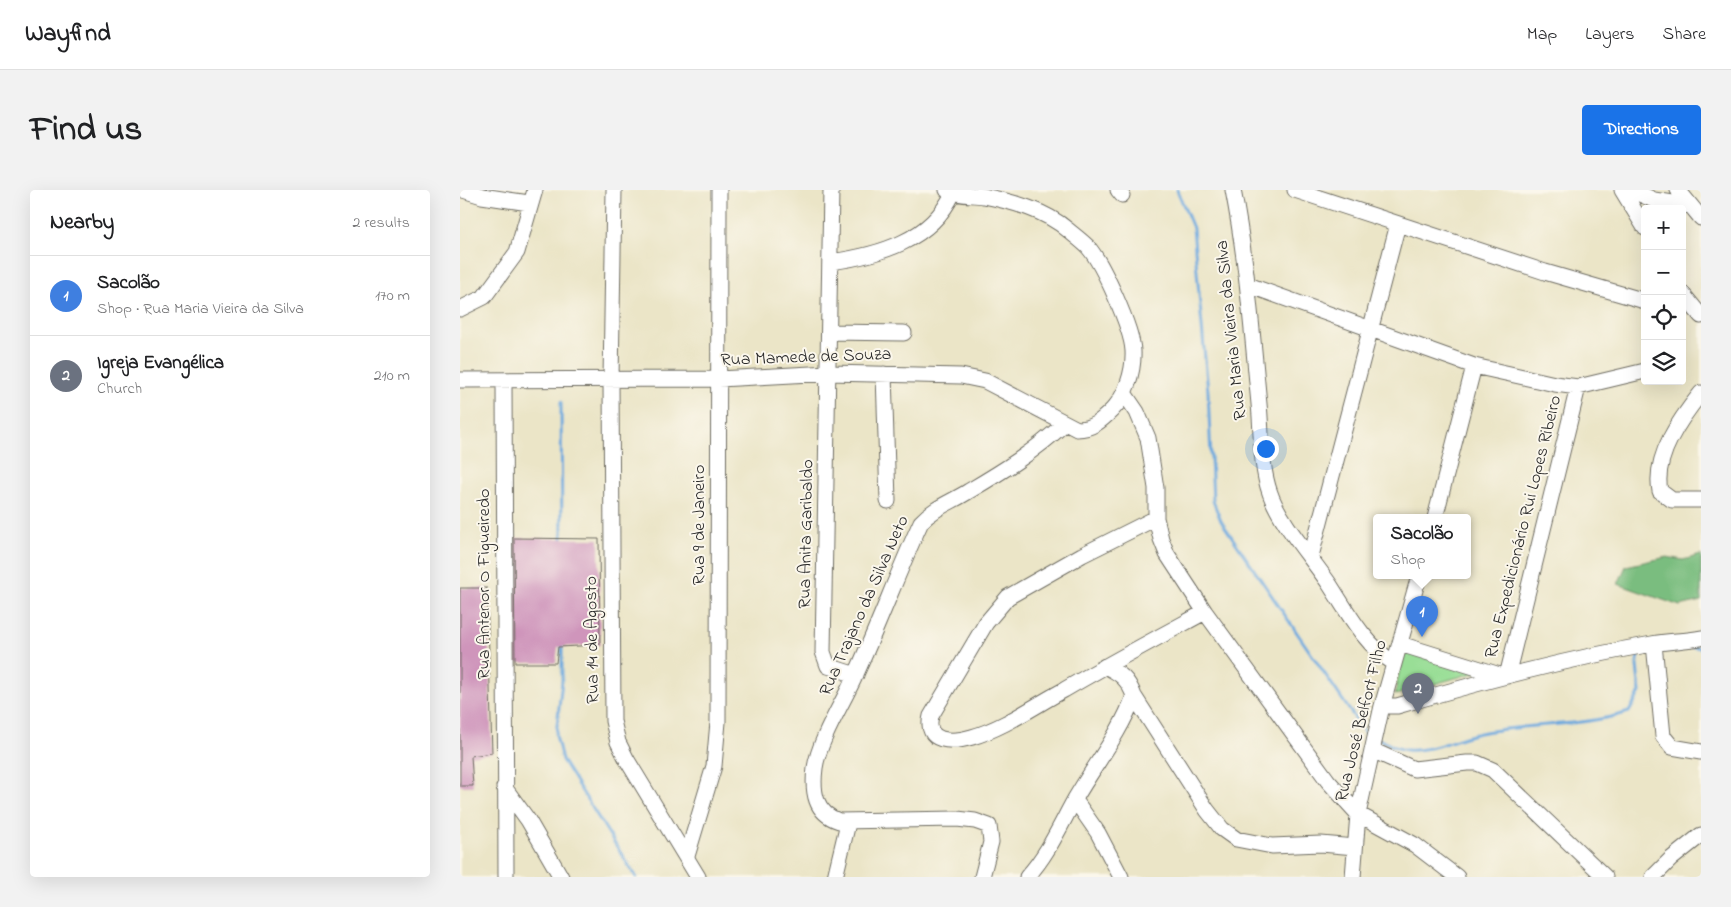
<!DOCTYPE html>
<html lang="en">
<head>
<meta charset="utf-8">
<style>
	body { margin:0; font-family:"Indie Flower",sans-serif; background:#f2f2f2; color:#202124 }
	.controls { position:absolute; right:15px; top:15px; display:grid; overflow:hidden; border-radius:5px; box-shadow:0 5px 20px #0002 }
	.controls button { width:45px; height:45px; display:grid; place-items:center; padding:0; border:0; border-bottom:1px solid #e0e0e0; background:#fff; color:#202124; font:25px sans-serif }
	.you { position:absolute; left:805px; top:258px; width:18px; height:18px; margin:-12px; border:4px solid #fff; border-radius:50%; background:#1a73e8; box-shadow:0 0 0 8px #1a73e833 }
	.badge { display:grid; place-items:center; width:32px; height:32px; border-radius:50%; background:#1a73e8; color:#fff; font-size:16px; font-weight:700 }
	.pin { position:absolute; translate:-50% -41px; filter:drop-shadow(0 1px 2px #0008) }
	.pin::after { content:''; position:absolute; top:26px; width:18px; height:15px; background:inherit; clip-path:polygon(0 0,100% 0,50% 100%) }
	.popup { position:absolute; left:913px; top:324px; width:98px; height:65px; box-sizing:border-box; display:grid; place-content:center; border-radius:5px; background:#fff; filter:drop-shadow(0 1px 4px #0005); font-size:16px; white-space:nowrap; color:#757577 }
	.popup b { font-size:19px; color:#202124 }
	.popup::after { content:''; position:absolute; left:50%; top:100%; margin-left:-10px; border:10px solid transparent; border-top-color:#fff }
	.list { margin:0; padding:0; list-style:none }
	h2 { display:flex; justify-content:space-between; align-items:center; height:65px; margin:0; padding:0 20px; font-size:21px }
	h2 small { font-size:16px; font-weight:400; color:#757577 }
	.list li { display:grid; grid-template-columns:32px 1fr auto; gap:15px; align-items:center; box-sizing:border-box; height:80px; padding:0 20px; border-top:1px solid #e0e0e0 }
	.list b { display:block; font-size:19px; white-space:nowrap }
	.list p { margin:0; font-size:16px; white-space:nowrap; color:#757577 }
	.list em { font-size:16px; font-style:normal; color:#757577 }
	.icon { flex:none; width:28px; height:28px; fill:none; stroke:currentColor; stroke-width:2; stroke-linecap:round; stroke-linejoin:round }
	.map { position:relative; flex:none; width:1241px; height:687px; overflow:hidden; border-radius:5px }
	header { display:flex; align-items:center; gap:30px; box-sizing:border-box; height:70px; padding:0 25px; background:#fff; border-bottom:1px solid #e0e0e0 }
	header strong { font-size:24px }
	nav { display:flex; gap:28px; margin-inline-start:auto; font-size:18px }
	.intro { display:flex; align-items:center; justify-content:space-between; box-sizing:border-box; height:120px; padding:0 30px }
	h1 { margin:0; font-size:35px }
	.button { padding:12px 22px; border-radius:5px; background:#1a73e8; color:#fff; font-size:18px; font-weight:700 }
	main { display:flex; gap:30px; padding:0 30px }
	aside { flex:1; background:#fff; border-radius:5px; box-shadow:0 5px 20px #0002 }
	.map>svg:first-child { display:block }
	.green { fill:#99de96; stroke:#628460 }
	.forest { fill:#7abd7f; stroke:#527455 }
	.lines { fill:none; stroke-linecap:round; stroke-linejoin:round }
	.stream { stroke:#6da9de; stroke-width:3 }
	.building { fill:#cf95bb }
	.minor-casing { stroke:#6e6c62; stroke-width:17 }
	.minor { stroke:#fff; stroke-width:15 }
	.labels { text-anchor:middle; dominant-baseline:central; stroke-width:4; stroke-linejoin:round; paint-order:stroke }
	.street-label { font-size:18px; fill:#2b2b2b; stroke:#fbf7ec }
</style>
</head>
<body>
<header>
<strong>Wayfind</strong>
<nav><a>Map</a><a>Layers</a><a>Share</a></nav>
</header>
<div class="intro"><h1>Find us</h1><a class="button">Directions</a></div>
<main>
<aside>
<h2>Nearby<small>2 results</small></h2>
<ul class="list">
<li><span class="badge" style="background:#3f7fe0">1</span><div><b>Sacolão</b><p>Shop · Rua Maria Vieira da Silva</p></div><em>170 m</em></li>
<li><span class="badge" style="background:#6b7280">2</span><div><b>Igreja Evangélica</b><p>Church</p></div><em>210 m</em></li>
</ul>
</aside>
<div class="map">
<svg width="1241" height="687" viewBox="0 0 1241 687">
	<rect width="100%" height="100%" fill="#fbf7ec"/>
	<filter id="ink" filterUnits="userSpaceOnUse"><feTurbulence type="fractalNoise" baseFrequency=".02" numOctaves="2"/><feDisplacementMap in="SourceGraphic" scale="10" xChannelSelector="R" yChannelSelector="G"/><feConvolveMatrix kernelMatrix="1 2 1 2 8 2 1 2 1" color-interpolation-filters="sRGB"/></filter>
	<filter id="wash" filterUnits="userSpaceOnUse"><feTurbulence type="fractalNoise" baseFrequency=".0096" numOctaves="4" result="noise"/><feDisplacementMap in="SourceGraphic" scale="20" xChannelSelector="R" yChannelSelector="G"/><feGaussianBlur stdDeviation="1.12" result="paint"/><feColorMatrix in="noise" values="0 0 0 0 0 0 0 0 0 0 0 0 0 0 0 0 0 1.4 0 .05"/><feComposite in="paint" operator="in"/></filter>
	<g filter="url(#wash)">
		<rect width="100%" height="100%" fill="#ebe5c7"/>
		<path class="green" d="M 943,461 L 1020,481 L 935,505 Z"/>
		<path class="forest" d="M 1241,365 L 1241,411 L 1220,416 L 1158,394 L 1166,376 L 1207,367 L 1223,370 Z"/>
		<g class="lines">
			<path class="stream" d="M 717,0 L 733,38 L 748,202 L 753,311 L 761,331 L 905,543 L 911,545
				M 101,212 L 102,351
				M 102,452 L 102,490 L 96,545 L 102,570 L 176,687
				M 1229,456 L 1241,458
				M 919,549 C 927,553 938,560 947,560 C 974,562 999,546 1025,542 C 1073,533 1123,537 1169,522 L 1180,502 L 1177,476 L 1178,461"/>
		</g>
		<g id="blocks">
			<path class="building" d="M 54,348 L 139,349 L 140,455 L 98,457 L 96,473 L 55,473 Z
				M 0,398 L 27,398 L 32,563 L 11,566 L 13,596 L 0,596 Z"/>
		</g>
	</g>
	<g filter="url(#ink)">
		<use href="#blocks" fill-opacity="0" stroke="#6e6c62" stroke-width="1"/>
		<g class="lines">
			<defs>
				<path id="minor" d="M 3,0 L 22,6 L 69,13
					M 154,0 L 151,190 L 153,531 L 158,552 L 167,570 L 238,687
					M 371,0 L 363,462 L 368,476 L 396,485
					M 658,0 L 662,5
					M 773,0 C 787,71 792,142 799,214 C 802,243 800,275 810,303 C 820,333 852,368 870,395 C 888,423 905,455 934,473
					M 835,0 L 1085,82 L 1185,111
					M 1162,0 L 1185,38
					M 1171,0 L 1194,10 L 1231,16
					M 1218,0 L 1241,28
					M 371,72 C 419,65 471,51 493,3
					M 788,95 L 1014,176 L 1095,194 L 1118,197 L 1185,181
					M 1222,103 L 1241,126
					M 0,119 L 24,107 L 57,62 L 75,0
					M 370,142 L 444,143
					M 424,184 L 428,311
					M 0,190 L 259,189 L 369,183 L 501,186 L 525,191 L 617,239 C 632,239 641,231 652,220 C 666,206 674,181 673,161 C 672,139 643,74 628,57 C 622,51 614,45 608,40 C 585,20 553,12 524,6 C 512,4 498,6 487,0
					M 44,191 L 46,687
					M 664,203 L 677,222 L 688,248 L 696,298 L 696,328 L 701,349 L 707,364 L 745,422 L 868,591 L 898,624 L 955,655 L 997,687
					M 1241,203 C 1221,228 1193,266 1200,301 L 1212,310 L 1241,310
					M 696,328 L 622,365 L 548,407 L 526,433 L 471,526 C 464,553 492,553 512,547 C 544,538 574,516 604,500 C 650,473 697,448 745,422
					M 975,328 L 1014,176
					M 851,366 L 938,34
					M 940,454 L 1043,486
					M 1194,454 L 1203,546 L 1212,557 L 1241,562
					M 1047,486 L 1118,197
					M 674,506 L 747,620 L 762,639 L 776,649 L 812,656 L 861,654 L 895,657
					M 922,516 L 937,516 C 1021,492 1106,469 1192,454 C 1208,451 1225,451 1241,448
					M 912,560 L 954,579 L 1007,573 L 1017,573 L 1033,580 L 1145,687
					M 44,597 L 68,630 L 101,687
					M 615,610 L 638,643 L 661,687
					M 227,666 L 254,576 L 258,532 L 259,0
					M 375,687 L 388,633
					M 522,687 L 531,652 L 529,636 L 515,631 L 497,629 L 379,631 C 355,623 352,602 355,578 C 359,550 384,511 396,484 C 419,434 438,382 461,332 C 475,317 492,312 509,301 C 543,281 575,261 604,234
					M 567,687 C 588,664 600,636 615,609 C 635,574 660,544 674,506 C 668,489 661,484 645,476
					M 893,687 L 898,624 L 922,516 L 959,386
					M 1193,687 L 1211,669 L 1241,645"/>
			</defs>
			<use href="#minor" class="minor-casing"/>
			<use href="#minor" class="minor"/>
		</g>
	</g>
	<g class="labels">
		<g class="street-label">
			<text transform="translate(772 140) rotate(-96)">Rua Maria Vieira da Silva</text>
			<text transform="translate(346 168) rotate(-2)">Rua Mamede de Souza</text>
			<text transform="translate(240 335) rotate(-90)">Rua 9 de Janeiro</text>
			<text transform="translate(1064 337) rotate(-76)">Rua Expedicionário Rui Lopes Ribeiro</text>
			<text transform="translate(347 344) rotate(-89)">Rua Anita Garibaldo</text>
			<text transform="translate(25 394) rotate(-90)">Rua Antenor O Figueiredo</text>
			<text transform="translate(405 416) rotate(-66)">Rua Trajano da Silva Neto</text>
			<text transform="translate(133 450) rotate(-91)">Rua 14 de Agosto</text>
			<text transform="translate(902 531) rotate(-76)">Rua José Belfort Filho</text>
		</g>
	</g>
</svg>
<div class="controls">
<button>+</button>
<button>−</button>
<button><svg class="icon" aria-label="locate" viewBox="0 0 24 24"><circle cx="12" cy="12" r="6"/><path d="M12 2v4M12 18v4M2 12h4M18 12h4"/></svg></button>
<button><svg class="icon" aria-label="layers" viewBox="0 0 24 24"><path d="M12 4l9 5-9 5-9-5zM3 14l9 5 9-5"/></svg></button>
</div>
<div class="you"></div>
<div class="pin badge" style="left:962px;top:447px;background:#3f7fe0">1</div>
<div class="popup"><b>Sacolão</b>Shop</div>
<div class="pin badge" style="left:958px;top:524px;background:#6b7280">2</div>
</div>
</main>
</body>
</html>
